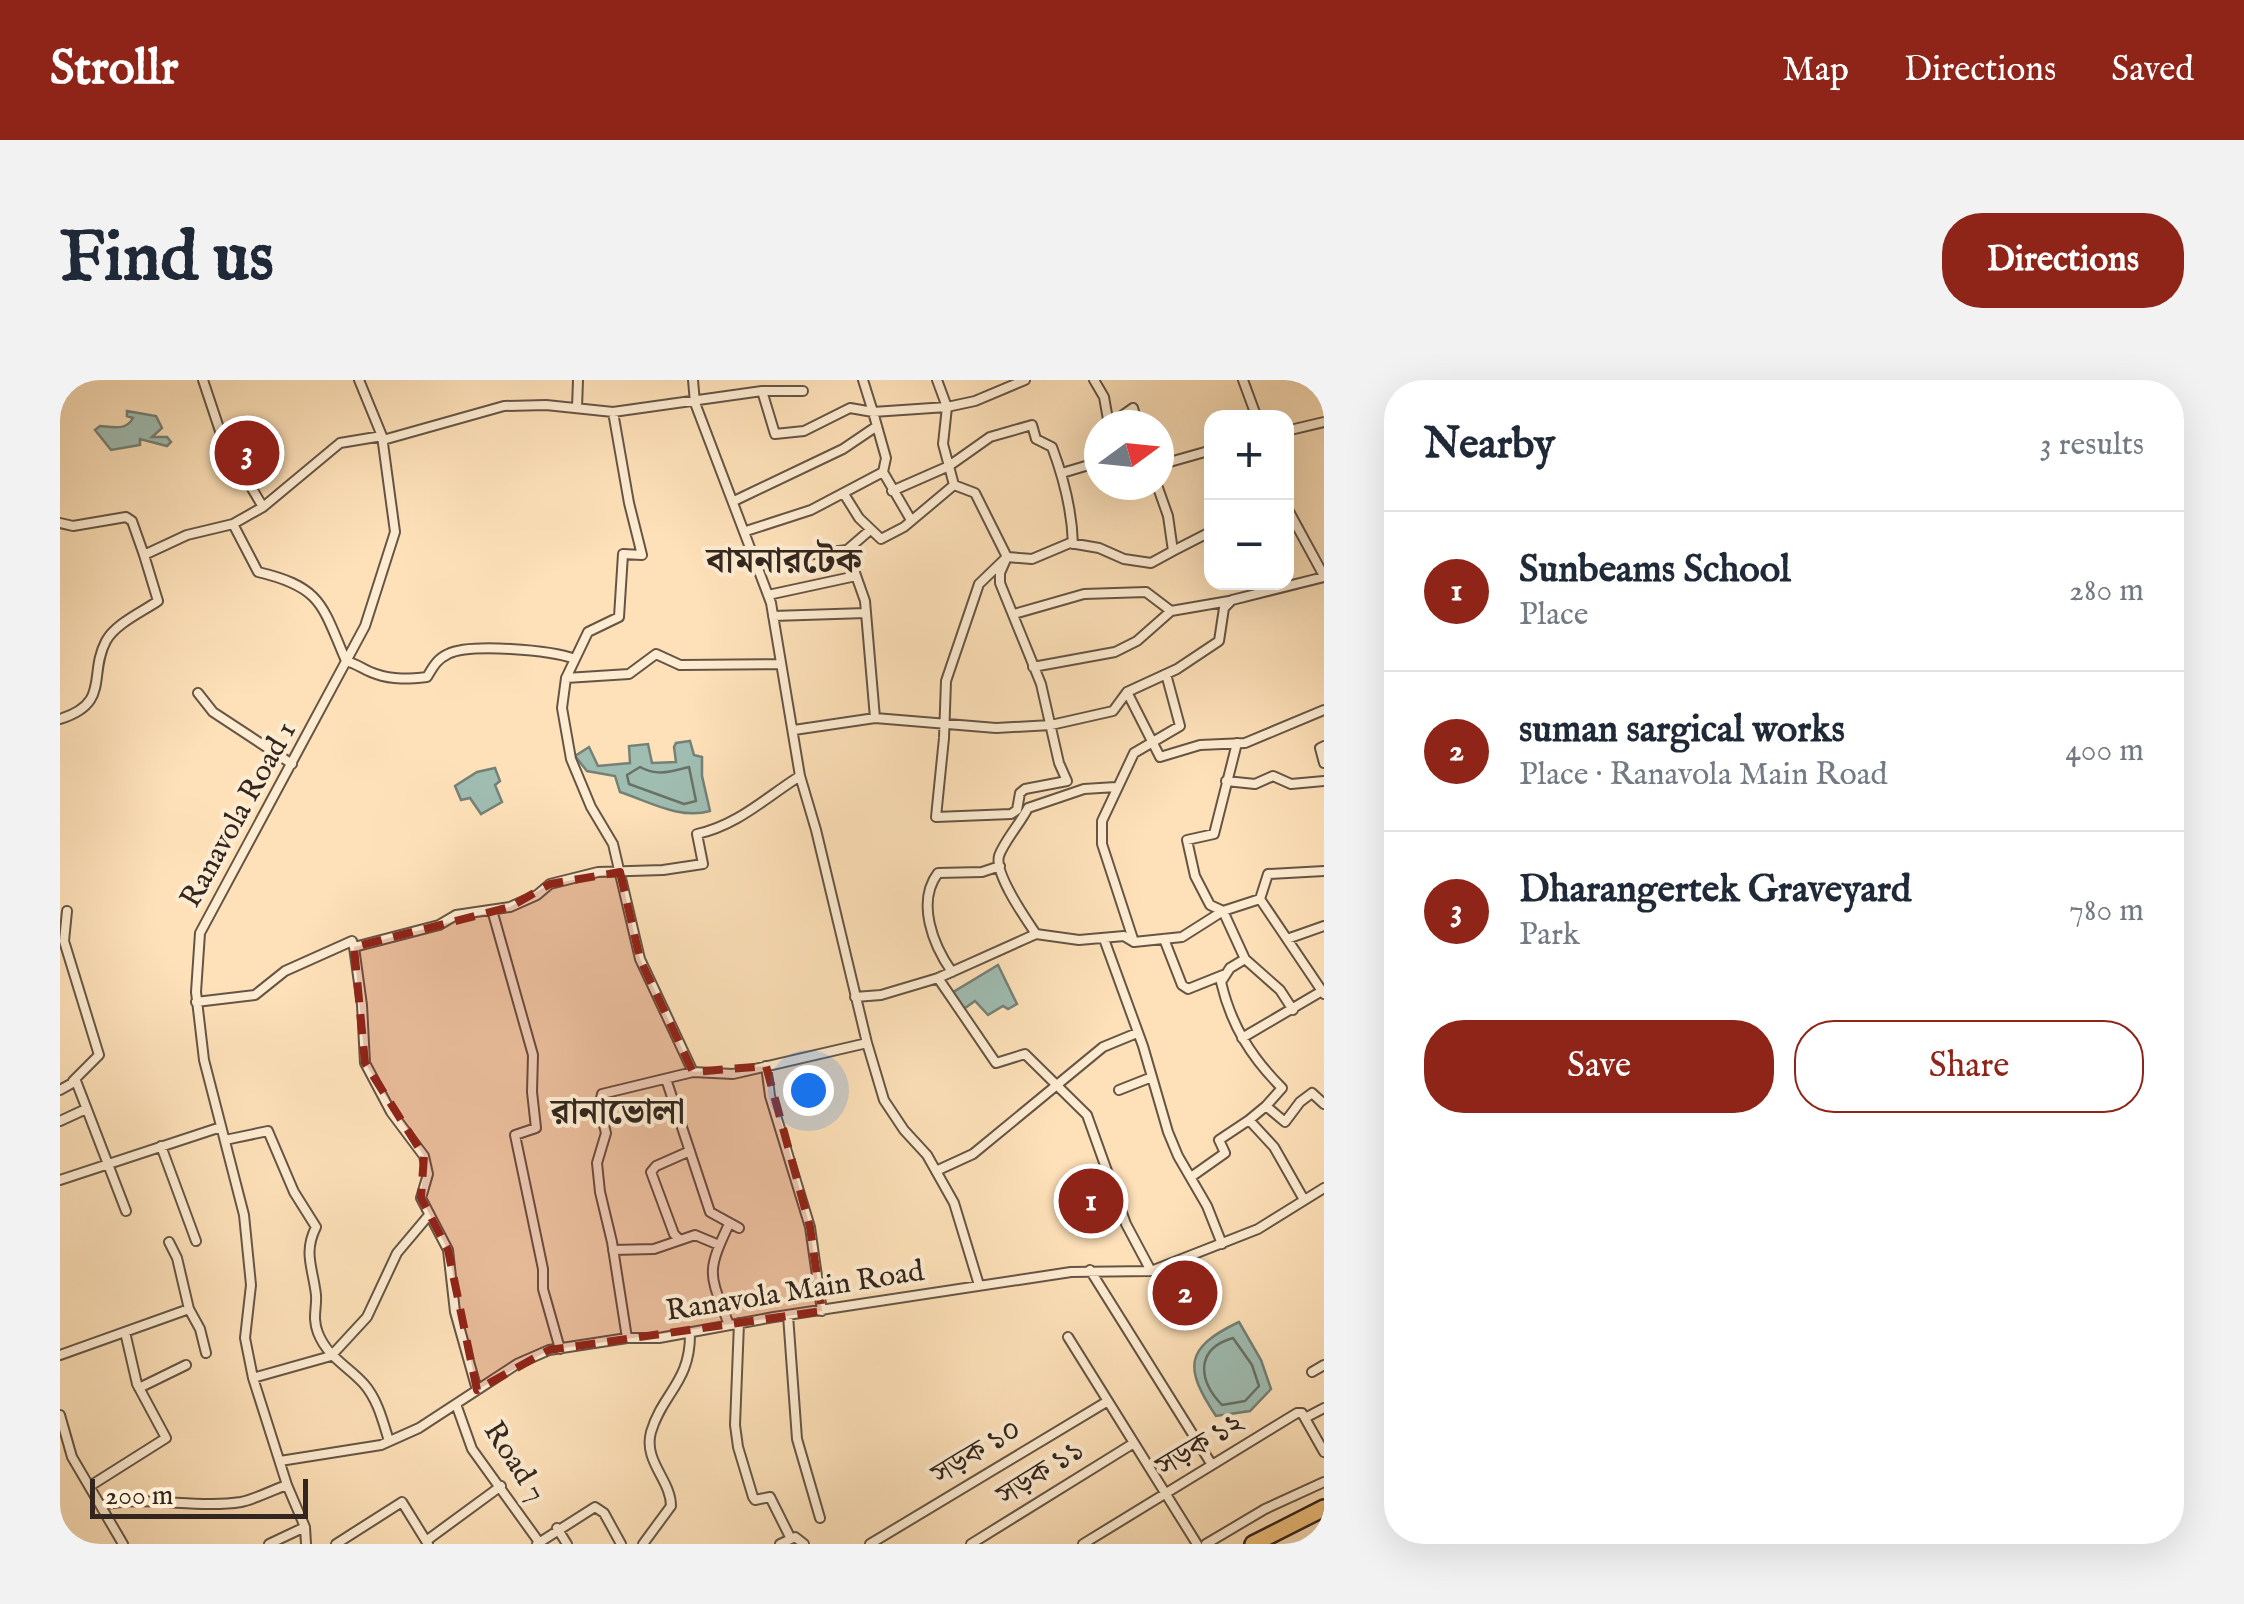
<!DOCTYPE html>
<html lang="en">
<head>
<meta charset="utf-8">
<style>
	body { margin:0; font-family:"IM FELL English","Noto Serif Bengali",serif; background:#f2f2f3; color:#1f2937 }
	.controls { position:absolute; right:30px; top:30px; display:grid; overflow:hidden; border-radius:20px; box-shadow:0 10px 40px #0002 }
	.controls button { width:90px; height:90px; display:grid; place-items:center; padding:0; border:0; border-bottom:2px solid #e0e1e3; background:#fff; color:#1f2937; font:50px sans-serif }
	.compass { position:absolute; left:1024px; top:30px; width:90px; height:90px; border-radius:50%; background:#fff; box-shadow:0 10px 40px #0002; rotate:75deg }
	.scale { position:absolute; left:30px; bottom:25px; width:218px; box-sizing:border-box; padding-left:10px; border:5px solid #32261e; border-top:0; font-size:28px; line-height:35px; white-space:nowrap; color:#32261e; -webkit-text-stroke:8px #feecd2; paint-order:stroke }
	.you { position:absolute; left:748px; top:710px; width:35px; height:35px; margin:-25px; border:8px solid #fff; border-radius:50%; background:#1a73e8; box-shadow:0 0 0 15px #1a73e833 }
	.badge { display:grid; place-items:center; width:65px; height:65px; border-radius:50%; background:#8f2418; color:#fff; font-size:32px; font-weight:700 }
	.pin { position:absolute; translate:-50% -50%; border:5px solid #fff; box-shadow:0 2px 10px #0006 }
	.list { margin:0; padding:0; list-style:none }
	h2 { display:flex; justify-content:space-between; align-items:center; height:130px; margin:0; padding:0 40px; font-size:42px }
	h2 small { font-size:32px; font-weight:400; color:#747a83 }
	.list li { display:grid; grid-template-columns:65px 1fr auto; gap:30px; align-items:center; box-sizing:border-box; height:160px; padding:0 40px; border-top:2px solid #e0e1e3 }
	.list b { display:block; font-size:38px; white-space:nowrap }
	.list p { margin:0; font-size:32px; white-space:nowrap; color:#747a83 }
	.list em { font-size:32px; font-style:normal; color:#747a83 }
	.actions { display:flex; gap:20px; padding:30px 40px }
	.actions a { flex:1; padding:22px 0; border:2px solid #8f2418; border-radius:40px; text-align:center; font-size:35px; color:#8f2418 }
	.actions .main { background:#8f2418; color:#fff }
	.map { position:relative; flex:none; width:1264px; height:1164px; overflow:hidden; border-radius:40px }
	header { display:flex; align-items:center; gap:60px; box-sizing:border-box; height:140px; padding:0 50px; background:#8f2418; color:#fff }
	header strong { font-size:48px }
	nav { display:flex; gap:55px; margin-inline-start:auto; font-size:35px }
	.intro { display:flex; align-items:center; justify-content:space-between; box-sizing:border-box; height:240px; padding:0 60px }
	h1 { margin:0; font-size:70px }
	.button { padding:25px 45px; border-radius:40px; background:#8f2418; color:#fff; font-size:35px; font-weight:700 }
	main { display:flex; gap:60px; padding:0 60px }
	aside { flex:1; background:#fff; border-radius:40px; box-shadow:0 10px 40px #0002 }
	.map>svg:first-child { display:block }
	.water { fill:#a0bdb2; stroke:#748177; stroke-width:2.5 }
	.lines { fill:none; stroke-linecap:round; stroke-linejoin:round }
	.shore { stroke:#697268; stroke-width:2.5 }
	.street-casing { stroke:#655545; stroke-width:12 }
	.highway-casing { stroke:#32261e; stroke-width:20 }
	.street { stroke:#feecd2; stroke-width:8 }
	.highway { stroke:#efc07c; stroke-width:15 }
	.marked { fill:#8f2418; fill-opacity:0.2; stroke:#8f2418; stroke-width:8; stroke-dasharray:20 12; stroke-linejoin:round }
	.labels { text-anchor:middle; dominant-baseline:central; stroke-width:8; stroke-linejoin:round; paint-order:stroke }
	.street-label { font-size:30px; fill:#32261e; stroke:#feecd2 }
	.quarter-label { font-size:35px; font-weight:bold; fill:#32261e; stroke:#feecd2 }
</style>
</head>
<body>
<header>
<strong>Strollr</strong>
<nav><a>Map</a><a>Directions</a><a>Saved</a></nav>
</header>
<div class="intro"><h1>Find us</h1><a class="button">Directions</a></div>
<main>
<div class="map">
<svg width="1264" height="1164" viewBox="0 0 1264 1164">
	<rect width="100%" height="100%" fill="#fee1b9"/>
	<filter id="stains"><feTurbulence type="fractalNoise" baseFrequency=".002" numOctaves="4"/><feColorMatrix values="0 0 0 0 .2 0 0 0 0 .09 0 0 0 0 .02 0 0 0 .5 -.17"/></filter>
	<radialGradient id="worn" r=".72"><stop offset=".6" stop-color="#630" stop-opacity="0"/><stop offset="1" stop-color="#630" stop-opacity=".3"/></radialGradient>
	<path class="water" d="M 67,31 L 96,36 L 102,48 L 92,57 L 107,57 L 111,62 L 107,66 L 80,59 L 80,65 L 51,70 L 35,50 L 40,46 C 53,47 66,51 73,38 L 67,36 Z
		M 630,361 L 634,375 L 642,377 L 642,396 L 650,431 C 620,440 588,421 560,412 L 555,396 L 527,391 L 515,376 L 529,367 L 538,386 L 570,383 L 569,366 L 588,364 L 592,383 L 616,382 L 614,367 L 616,363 Z
		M 435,388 L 440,401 L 435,405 L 442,422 L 421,434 L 410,418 L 401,420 L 395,406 L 417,392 Z
		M 938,585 L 957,624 L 948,629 L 943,626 L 928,635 L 915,621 L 901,631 L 890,614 Z
		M 1179,942 L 1201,980 L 1211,1009 L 1190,1031 L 1156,1036 C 1124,988 1124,968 1179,942 Z"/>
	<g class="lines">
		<path class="shore" d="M 580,387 C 598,397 612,391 629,387 L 636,421 L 624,424 L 569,404 L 567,395 Z
			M 1173,958 L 1192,985 L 1199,1006 L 1185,1021 L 1162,1025 C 1138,1000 1135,969 1173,958 Z"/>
		<defs>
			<path id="street" d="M 143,0 L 163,60 L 203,127
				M 633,0 L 635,23 L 711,223 L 740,396 L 756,450 L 807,663 L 824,720 L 844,750 L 867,775 L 894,823 L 919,905
				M 877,0 L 887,27 L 883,64 L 894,105 L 915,113 L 947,177 L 919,204 L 886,301 L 884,358 L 876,437 L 951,434 L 957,430 L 960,413 L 965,409 L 1007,401 L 999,383 L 981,304 L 940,203 L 940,193 L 947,177 L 972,179 L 1010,163 L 1039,168 L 1064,179 L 1091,183 L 1113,171 L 1108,136 L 1097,105
				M 1034,0 L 1044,17 L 1049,45
				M 1183,0 L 1197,38
				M 702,11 L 743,11
				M 517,28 L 518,0
				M 553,32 L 569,123 L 582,175 L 563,174 L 559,237 L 528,252 L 506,298 L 502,328 L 511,379 L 531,427 L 553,464 L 580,579 L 633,692
				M 1049,45 L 1073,28 L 1078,45
				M 1226,51 L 1264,42
				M 323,60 L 444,26 L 486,25 L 553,32 L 702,11 L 715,54 L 744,51 L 790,28 L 813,32 L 803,0
				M 1099,85 L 1152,70
				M 823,92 L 851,140
				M 1002,93 L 1039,82
				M 832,111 L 889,86 L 930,57 L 972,45 L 976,59 L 992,67 C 1004,99 1012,130 1013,164
				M 784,114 L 799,138 L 821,159 L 844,147 L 894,105
				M 674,121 L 783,69 L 817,46
				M 1226,126 L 1264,196
				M 0,143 L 13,146 L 66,137 L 72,141 L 84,175
				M 173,144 L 198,192 C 262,207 262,225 286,281 C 298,284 305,291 316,294 C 333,300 349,299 367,297 C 373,287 377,279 388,274 C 410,263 491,270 515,279
				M 686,151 L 751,130 L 823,92 L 826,78 L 813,32 L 887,27 L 915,21 L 965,0
				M 809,151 L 787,170 L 805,221 L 815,338
				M 1113,171 L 1152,151
				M 698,187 L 722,178 L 787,170
				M 708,215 L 796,196
				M 954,234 L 1024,214 L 1086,212 L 1111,231 L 1169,221
				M 713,236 L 806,233
				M 973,287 L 1055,272 L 1077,261 L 1111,231
				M 506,298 L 569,294 L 596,274 L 620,285 L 721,284
				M 1067,312 L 1100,377 L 1140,365 L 1185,363 L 1264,330
				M 138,313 L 153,332 L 232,384
				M 0,339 C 51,323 28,295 46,261 C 55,244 82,232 98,221 L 84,175 L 127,155 L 173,144 L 203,127 L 280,63 L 322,56
				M 734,350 L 815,338 L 936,348 L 991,345 L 1053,331 L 1067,312 L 1117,289 L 1159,261 L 1164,228 L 1172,220 L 1264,197
				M 1177,363 L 1154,454 L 1127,460 L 1135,496 L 1150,525 L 1163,531 L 1185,579 L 1170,588 L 1161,602 C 1171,645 1191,677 1222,708 L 1206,726
				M 1264,366 L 1260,368 L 1264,383
				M 1166,401 L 1195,404 L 1213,396 L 1231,404 L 1264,401
				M 1200,519 L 1264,614
				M 432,530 L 473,675 L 472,712 L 476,748 L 455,755 L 483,889 L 483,909 L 500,969
				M 7,531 L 4,561 L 39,675 L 13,701
				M 976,554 C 966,539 934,494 939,476 C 943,463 961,442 968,428 L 1024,409 L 1056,407
				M 1044,559 L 1083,666 L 1108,752 L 1118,776 L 1147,826 L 1162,864
				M 1104,559 L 1122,605 L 1128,609 L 1163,595
				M 1227,559 L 1264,546
				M 1074,562 L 1042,464 L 1042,441 L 1074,373 L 1120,346 L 1106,294
				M 294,567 L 302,625 L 305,683 L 331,732 L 364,776 L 368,794 L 361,818 L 388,870 L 395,932 L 417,1010
				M 1185,579 L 1220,610 L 1233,630
				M 892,592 C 873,565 856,522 878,493 L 922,492 L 940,486
				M 878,598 L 936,683 L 965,674 L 1027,735 L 1066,844 L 1091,891
				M 795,617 L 821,615 L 878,598 L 976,554 L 1019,560 L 1064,556 L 1074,562 L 1122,557 L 1163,531 L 1200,519 L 1208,494 L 1264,491
				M 136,622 L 195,615 L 225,591 L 292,561 L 294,567 L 379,545 L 396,535 L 450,527 L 477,515 L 490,504 L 538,492 L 603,490 L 643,484 L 637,454 C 678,445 705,418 740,396
				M 1182,658 L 1262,611
				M 706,686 L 710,716 L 750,847 L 762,931
				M 606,699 L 650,832 L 679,848
				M 0,710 L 16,701 L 66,831
				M 1059,710 L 1092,697
				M 1189,740 L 1206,726 L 1225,742 L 1240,722 L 1252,713 L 1264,724
				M 0,741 L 26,729
				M 165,760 L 208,751 L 234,812 L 256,847 C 243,873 253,888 256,915 C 257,929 252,937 258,953 C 268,978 288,986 304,1004 C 318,1020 323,1042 329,1061
				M 101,766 L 136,861
				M 876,791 L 913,774 L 1043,667 L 1077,653
				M 1131,797 L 1165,773 L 1159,760 L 1189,740 L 1214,767 L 1243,818
				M 0,800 L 161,747
				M 619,859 L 614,854 L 591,792 L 596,786 L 630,771
				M 553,870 L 594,869 L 635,855 L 659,865
				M 1030,890 L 1152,1085
				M 129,929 L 140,949 L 146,973
				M 728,935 L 737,1059 L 760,1138
				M 679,943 L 675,1045 L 678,1067 L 693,1117 L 695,1120 L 710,1117 L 731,1159
				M 669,945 C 650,894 645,895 669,844
				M 1008,957 L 1137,1164
				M 567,958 L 552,862 L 540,812 L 537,783 L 546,753 L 539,726 L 542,714 L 633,692 L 673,694 L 807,663
				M 0,975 L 129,929 L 117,878 L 109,862
				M 1252,992 L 1264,985
				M 193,998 L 271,976 L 307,937 L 337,873 L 369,835
				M 79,1008 L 126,985
				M 396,1024 L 412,1069 L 479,1162
				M 0,1035 L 12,1077 L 63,1164
				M 1245,1038 L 1264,1028
				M 220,1081 L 321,1065 L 359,1048 L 457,984 L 489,970 L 567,958 L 599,958 L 714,937 L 1011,892 L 1091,891 L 1198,849 L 1264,808
				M 30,1106 L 106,1058 L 77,1004 L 65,952
				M 43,1125 C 84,1115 138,1129 181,1122 C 196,1119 212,1110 227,1105
				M 497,1148 L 507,1164
				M 366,1161 L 441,1106
				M 209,1164 L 245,1147
				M 246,1164 L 245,1147 L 227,1105 L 193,998 L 185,958 L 191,905 L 184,835 L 144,680 L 136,612 L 140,553 L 305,246 L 335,152 L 322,56 L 299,0
				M 276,1164 L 342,1122 L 368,1164
				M 477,1164 L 535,1127 L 544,1133 L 561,1164
				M 583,1164 L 611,1126 C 611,1100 583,1081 591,1052 C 603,1012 631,1002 630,952
				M 720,1164 L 735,1157 L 744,1164
				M 810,1164 L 1048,1021
				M 911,1164 L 1074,1063
				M 1023,1164 L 1237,1033 L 1242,1033 L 1264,1072
				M 1146,1164 L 1205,1129 L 1264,1102"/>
			<path id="highway" d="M 1193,1164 L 1264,1128"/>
		</defs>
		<use href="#street" class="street-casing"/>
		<use href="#highway" class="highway-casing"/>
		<use href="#street" class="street"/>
		<use href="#highway" class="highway"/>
	</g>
	<path class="marked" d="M 560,492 L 580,579 L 633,692 L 706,686 L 750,847 L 762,931 L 489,970 L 417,1010 L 388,870 L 361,818 L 364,776 L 305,683 L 294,567 L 450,527 L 490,504 Z"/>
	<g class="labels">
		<g class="street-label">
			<text transform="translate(179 435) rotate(-61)">Ranavola Road 1</text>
			<text transform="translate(735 912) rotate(-9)">Ranavola Main Road</text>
			<text transform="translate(1140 1066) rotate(-31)">সড়ক ১২</text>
			<text transform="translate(917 1073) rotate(-31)">সড়ক ১০</text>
			<text transform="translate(454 1082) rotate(57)">Road 7</text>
			<text transform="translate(981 1094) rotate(-32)">সড়ক ১১</text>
		</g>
		<g class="quarter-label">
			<text x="724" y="182">বামনারটেক</text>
			<text x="558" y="733">রানাভোলা</text>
		</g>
	</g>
	<rect width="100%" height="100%" filter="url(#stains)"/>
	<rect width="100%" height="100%" fill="url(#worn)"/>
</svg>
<div class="controls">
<button>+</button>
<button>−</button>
</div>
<svg class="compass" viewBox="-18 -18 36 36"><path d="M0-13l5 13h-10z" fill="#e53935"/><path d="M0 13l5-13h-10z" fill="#747a83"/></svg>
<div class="scale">200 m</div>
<div class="you"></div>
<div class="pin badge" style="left:1031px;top:821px">1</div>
<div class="pin badge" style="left:1125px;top:913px">2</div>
<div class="pin badge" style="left:187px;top:73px">3</div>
</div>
<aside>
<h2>Nearby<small>3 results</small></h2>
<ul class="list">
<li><span class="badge">1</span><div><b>Sunbeams School</b><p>Place</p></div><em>280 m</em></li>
<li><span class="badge">2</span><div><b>suman sargical works</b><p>Place · Ranavola Main Road</p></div><em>400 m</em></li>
<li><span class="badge">3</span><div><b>Dharangertek Graveyard</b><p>Park</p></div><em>780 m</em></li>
</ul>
<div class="actions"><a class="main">Save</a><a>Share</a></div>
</aside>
</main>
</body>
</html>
